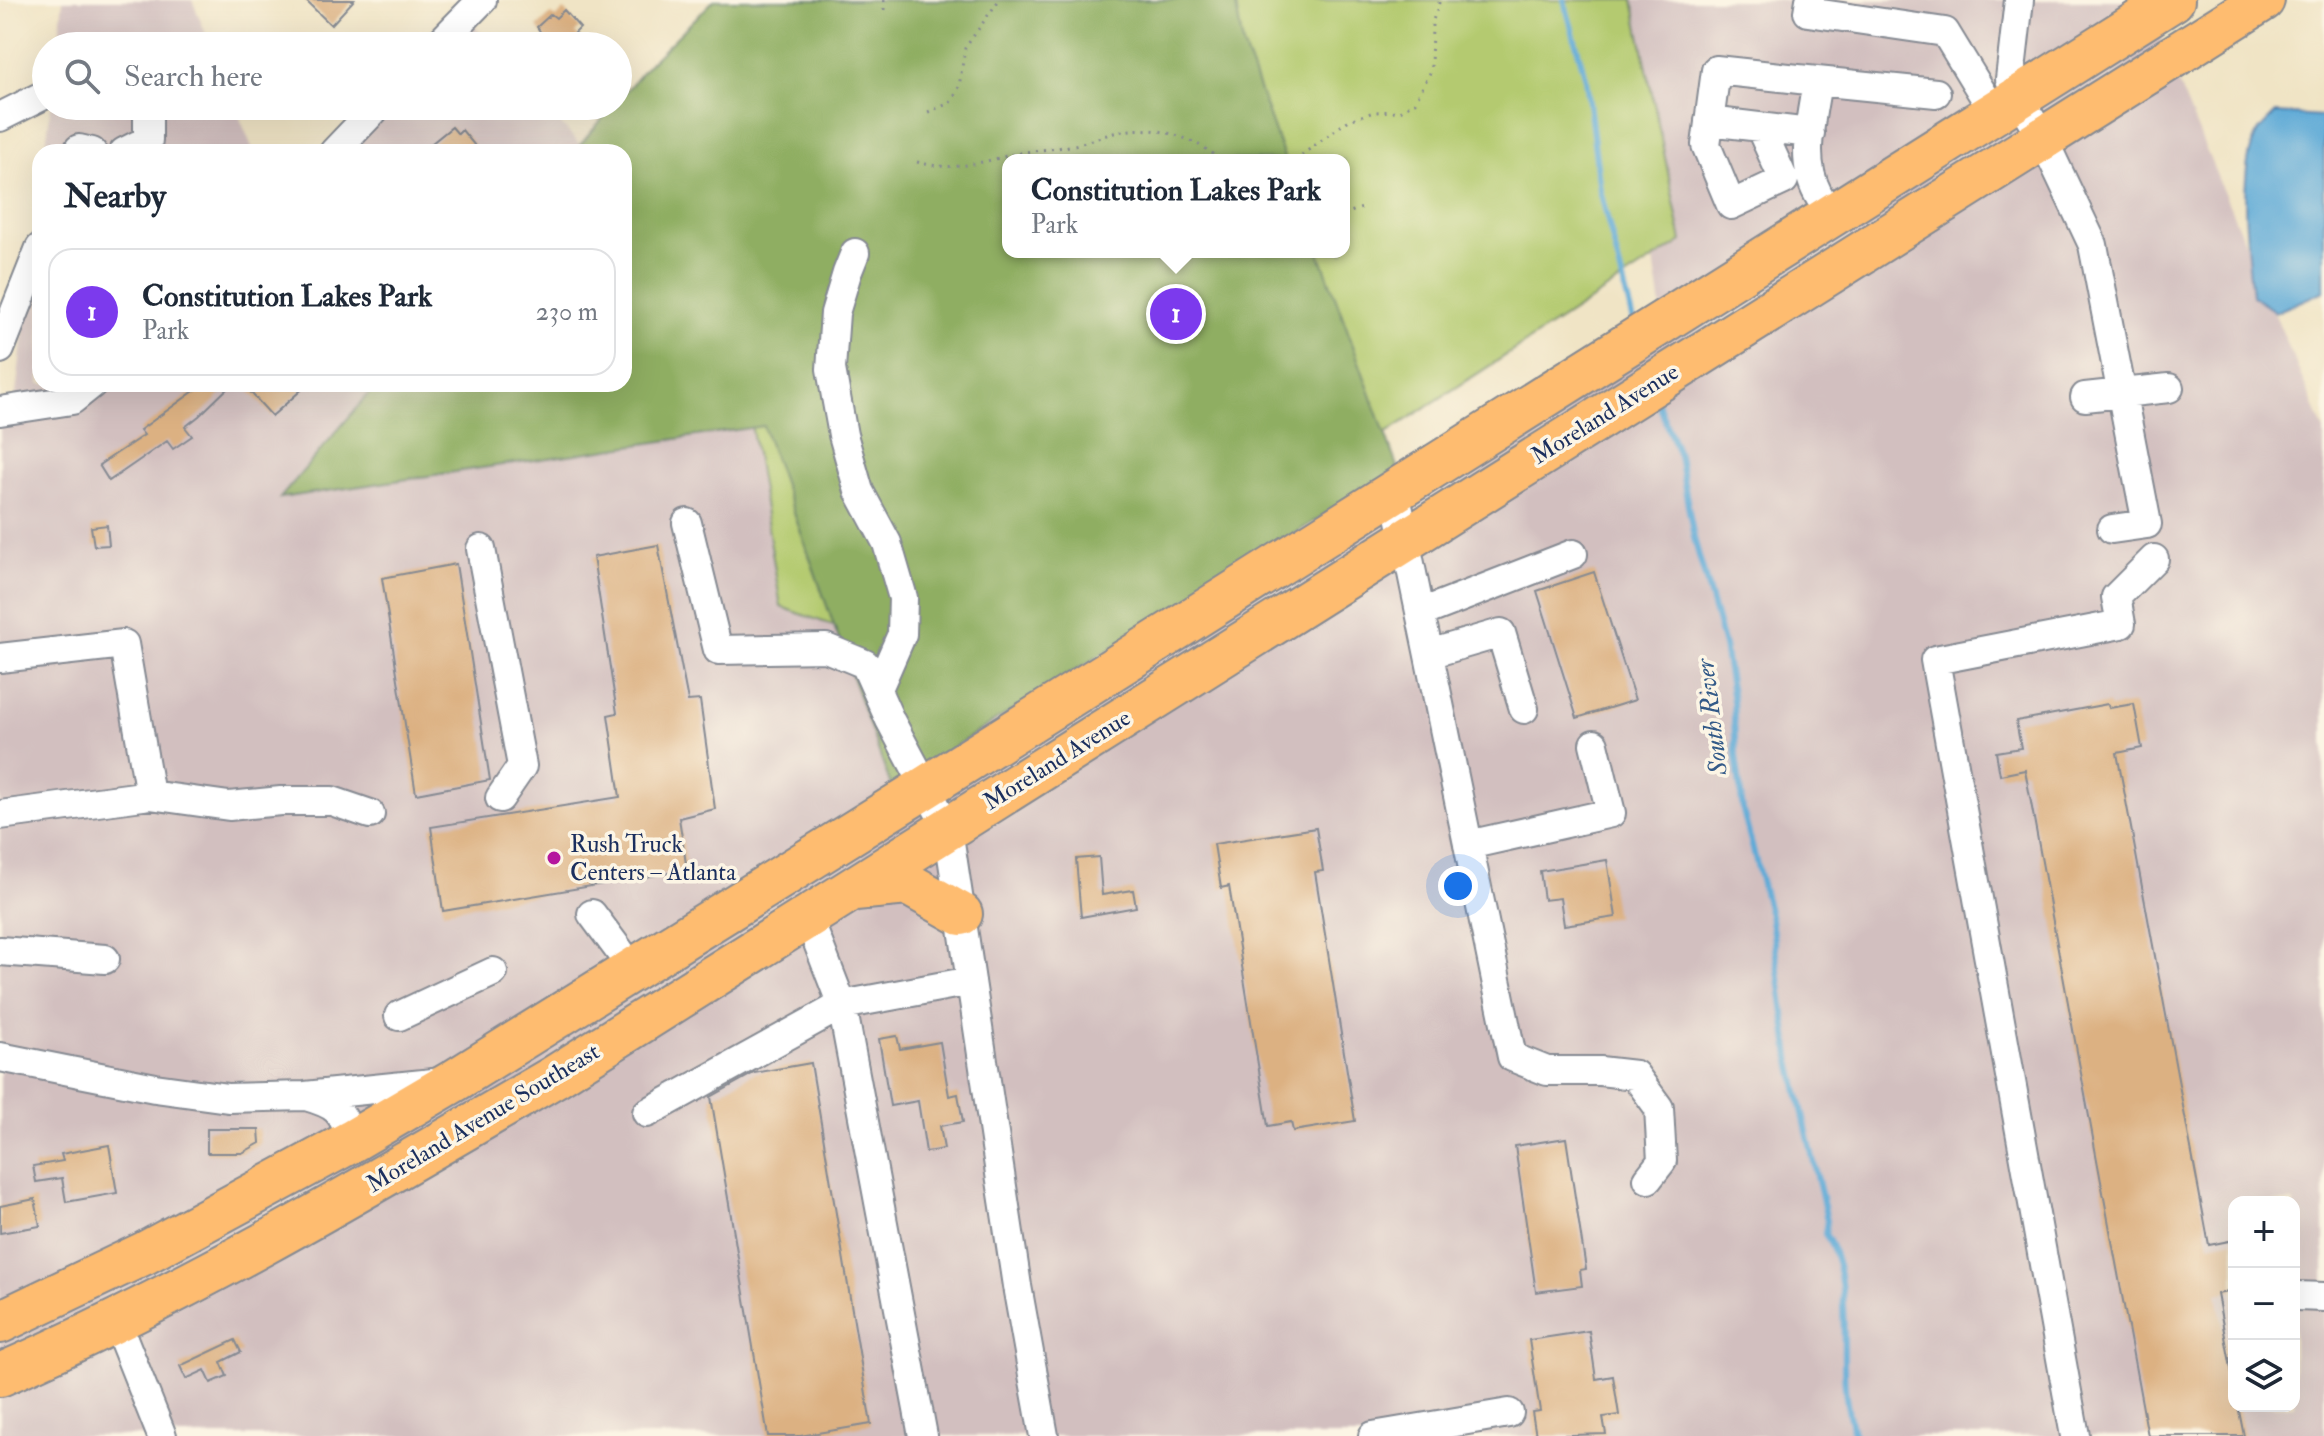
<!DOCTYPE html>
<html lang="en">
<head>
<meta charset="utf-8">
<style>
	body { margin:0; font-family:"IM FELL Double Pica",serif; background:#f2f2f3; color:#1f2937 }
	.controls { position:absolute; right:24px; bottom:24px; display:grid; overflow:hidden; border-radius:16px; box-shadow:0 8px 32px #0002 }
	.controls button { width:72px; height:72px; display:grid; place-items:center; padding:0; border:0; border-bottom:2px solid #e0e1e3; background:#fff; color:#1f2937; font:40px sans-serif }
	.you { position:absolute; left:1458px; top:886px; width:28px; height:28px; margin:-20px; border:6px solid #fff; border-radius:50%; background:#1a73e8; box-shadow:0 0 0 12px #1a73e833 }
	.badge { display:grid; place-items:center; width:52px; height:52px; border-radius:50%; background:#7c3aed; color:#fff; font-size:26px; font-weight:700 }
	.pin { position:absolute; translate:-50% -50%; border:4px solid #fff; box-shadow:0 2px 8px #0006 }
	.popup { position:absolute; left:1002px; top:154px; width:348px; height:104px; box-sizing:border-box; display:grid; place-content:center; border-radius:16px; background:#fff; filter:drop-shadow(0 2px 6px #0005); font-size:26px; white-space:nowrap; color:#747a83 }
	.popup b { font-size:30px; color:#1f2937 }
	.popup::after { content:''; position:absolute; left:50%; top:100%; margin-left:-16px; border:16px solid transparent; border-top-color:#fff }
	.list { margin:0; padding:0; list-style:none }
	h2 { display:flex; justify-content:space-between; align-items:center; height:104px; margin:0; padding:0 32px; font-size:34px }
	h2 small { font-size:26px; font-weight:400; color:#747a83 }
	.list li { display:grid; grid-template-columns:52px 1fr auto; gap:24px; align-items:center; box-sizing:border-box; height:128px; margin:0 16px 16px; padding:0 16px; border:2px solid #e0e1e3; border-radius:24px }
	.list b { display:block; font-size:30px; white-space:nowrap }
	.list p { margin:0; font-size:26px; white-space:nowrap; color:#747a83 }
	.list em { font-size:26px; font-style:normal; color:#747a83 }
	.icon { flex:none; width:44px; height:44px; fill:none; stroke:currentColor; stroke-width:2; stroke-linecap:round; stroke-linejoin:round }
	.map { position:relative; flex:none; width:2324px; height:1436px; overflow:hidden }
	.search { position:absolute; background:#fff; box-shadow:0 8px 32px #0002; left:32px; top:32px; width:600px; height:88px; display:flex; align-items:center; gap:20px; box-sizing:border-box; padding:0 28px; border-radius:44px; color:#747a83; font-size:30px }
	.panel { position:absolute; background:#fff; box-shadow:0 8px 32px #0002; left:32px; top:144px; width:600px; height:248px; border-radius:24px }
	.map>svg:first-child { display:block }
	.industrial { fill:#d2bfbf; fill-rule:evenodd }
	.green { fill:#b4ca6f; stroke:#687c66; stroke-width:2; fill-rule:evenodd }
	.forest { fill:#8fae62; stroke:#556e60; stroke-width:2 }
	.water { fill:#5faad7; stroke:#3d6c9a; stroke-width:2 }
	.lines { fill:none; stroke-linecap:round; stroke-linejoin:round }
	.stream { stroke:#5faad7; stroke-width:6 }
	.building { fill:#dcb182 }
	.minor-casing { stroke:#868a92; stroke-width:32 }
	.highway-casing { stroke:#868a92; stroke-width:46 }
	.path { stroke:#868a92; stroke-width:3; stroke-dasharray:2 6; stroke-linecap:butt }
	.minor { stroke:#fff; stroke-width:28 }
	.highway { stroke:#febc70; stroke-width:42 }
	.poi-dot { fill:#b5179e; stroke:#fcf5e5; stroke-width:3 }
	.labels { text-anchor:middle; dominant-baseline:central; stroke-width:7; stroke-linejoin:round; paint-order:stroke }
	.street-label { font-size:24px; fill:#1b2f5e; stroke:#fcf5e5 }
	.poi-label { font-size:24px; fill:#1b2f5e; stroke:#fcf5e5; text-anchor:start }
	.water-label { font-size:26px; font-style:italic; fill:#335a88; stroke:#fcf5e5 }
</style>
</head>
<body>
<div class="map">
<svg width="2324" height="1436" viewBox="0 0 2324 1436">
	<rect width="100%" height="100%" fill="#fcf5e5"/>
	<filter id="ink" filterUnits="userSpaceOnUse"><feTurbulence type="fractalNoise" baseFrequency=".0125" numOctaves="2"/><feDisplacementMap in="SourceGraphic" scale="16" xChannelSelector="R" yChannelSelector="G"/><feConvolveMatrix kernelMatrix="1 2 1 2 8 2 1 2 1" color-interpolation-filters="sRGB"/></filter>
	<filter id="wash" filterUnits="userSpaceOnUse"><feTurbulence type="fractalNoise" baseFrequency=".006" numOctaves="4" result="noise"/><feDisplacementMap in="SourceGraphic" scale="32" xChannelSelector="R" yChannelSelector="G"/><feGaussianBlur stdDeviation="1.8" result="paint"/><feColorMatrix in="noise" values="0 0 0 0 0 0 0 0 0 0 0 0 0 0 0 0 0 1.4 0 .05"/><feComposite in="paint" operator="in"/></filter>
	<g filter="url(#wash)">
		<rect width="100%" height="100%" fill="#f0e4c5"/>
		<path class="industrial" d="M 63,0 L 192,0 L 211,46 L 58,46 Z
			M 1615,0 L 2165,0 L 2162,45 L 2324,431 L 2324,1436 L 0,1436 L 0,413 L 14,410 L 40,195 L 40,384 L 377,384 L 281,497 L 763,426 L 891,785 L 1663,320 ZM 2234,1202 L 2294,1202 L 2294,1406 L 2234,1406 Z
			M 472,23 L 492,46 L 448,46 Z
			M 51,106 L 235,106 L 254,152 L 45,152 Z
			M 382,106 L 545,106 L 580,145 L 574,152 L 332,152 Z"/>
		<path class="green" d="M 738,0 L 1633,0 L 1682,241 L 915,739 L 846,630 L 781,607 L 747,400 ZM 1008,160 L 1344,160 L 1344,252 L 1008,252 Z"/>
		<path class="forest" d="M 714,0 L 1235,0 L 1243,45 L 1285,160 L 1008,160 L 1008,252 L 1319,252 L 1398,469 L 891,786 L 763,426 L 280,498 L 377,384 L 624,384 L 624,152 L 574,152 L 613,106 L 618,106 L 618,100 L 647,66 Z"/>
		<path class="water" d="M 2276,113 L 2322,116 L 2324,119 L 2324,291 L 2276,312 L 2252,296 C 2248,255 2236,167 2258,132 C 2263,125 2270,119 2276,113 Z"/>
		<g class="lines">
			<path class="stream" d="M 1564,0 L 1586,79 L 1600,190 L 1633,321
				M 1657,401 L 1679,456 L 1694,538 L 1724,646 L 1733,701 L 1736,756 L 1743,811 L 1771,919 L 1790,1057 L 1827,1220 L 1825,1234 C 1851,1273 1841,1342 1845,1387 C 1846,1404 1850,1420 1854,1436"/>
		</g>
		<g id="blocks">
			<path class="building" d="M 305,0 L 354,0 L 331,25 Z
				M 564,10 L 580,28 L 575,33 L 587,46 L 553,46 L 541,33 L 537,27 L 551,14 L 556,18 Z
				M 452,127 L 458,134 L 462,130 L 480,152 L 421,152 Z
				M 204,384 L 232,384 L 199,416 L 185,427 L 192,436 L 173,449 L 167,441 L 109,481 L 99,465 L 144,435 L 140,430 Z
				M 243,384 L 308,384 L 272,416 Z
				M 107,525 L 109,545 L 94,546 L 91,527 Z
				M 658,545 L 688,701 L 700,700 L 715,809 L 679,818 L 687,870 L 443,911 L 431,827 L 620,797 L 608,715 L 617,713 L 593,557 Z
				M 456,564 L 490,780 L 416,794 L 382,578 Z
				M 1594,572 L 1635,700 L 1577,718 L 1537,591 Z
				M 2108,704 L 2109,708 L 2134,704 L 2142,748 L 2117,753 L 2209,1245 L 2234,1240 L 2234,1291 L 2217,1294 L 2234,1384 L 2234,1406 L 2238,1406 L 2244,1436 L 2148,1436 L 2025,770 L 2000,775 L 1996,752 L 2021,748 L 2016,721 Z
				M 1316,828 L 1323,871 L 1315,872 L 1355,1121 L 1293,1131 L 1291,1122 L 1268,1126 L 1229,886 L 1221,888 L 1214,844 Z
				M 1099,857 L 1102,895 L 1133,890 L 1136,907 L 1081,917 L 1076,859 Z
				M 1607,860 L 1616,917 L 1564,925 L 1560,898 L 1544,900 L 1540,871 Z
				M 897,1036 L 900,1049 L 940,1042 L 949,1096 L 958,1094 L 963,1122 L 940,1126 L 944,1149 L 926,1152 L 918,1101 L 890,1106 L 879,1039 Z
				M 811,1063 L 871,1424 L 800,1436 L 768,1436 L 711,1097 L 754,1073 Z
				M 207,1129 L 259,1129 L 260,1143 L 242,1153 L 207,1153 Z
				M 1566,1138 L 1586,1269 L 1580,1270 L 1582,1286 L 1536,1292 L 1515,1146 Z
				M 109,1145 L 117,1193 L 66,1202 L 62,1178 L 36,1182 L 33,1166 L 63,1161 L 61,1154 Z
				M 35,1199 L 40,1226 L 0,1233 L 0,1206 Z
				M 1589,1331 L 1596,1379 L 1613,1376 L 1619,1415 L 1603,1417 L 1606,1434 L 1536,1436 L 1532,1412 L 1540,1411 L 1529,1340 Z
				M 235,1340 L 241,1352 L 221,1362 L 227,1376 L 211,1383 L 205,1370 L 186,1379 L 180,1366 Z"/>
		</g>
	</g>
	<g filter="url(#ink)">
		<use href="#blocks" fill-opacity="0" stroke="#868a92" stroke-width="2"/>
		<g class="lines">
			<defs>
				<path id="minor" d="M 1810,0 L 1808,12 L 1945,32 L 1995,114
					M 2019,0 L 2010,79 L 2019,99 L 2043,139 L 2093,245 L 2147,524 L 2112,529
					M 437,46 L 482,0
					M 0,117 L 46,94
					M 1709,121 L 1810,133
					M 1760,127 L 1784,180 L 1731,205 L 1706,145 L 1716,70 L 1817,81
					M 78,152 L 79,149 L 92,152
					M 124,152 L 148,140 L 148,106
					M 334,152 L 378,106
					M 1833,215 C 1828,209 1822,202 1818,194 C 1799,160 1812,117 1817,81 L 1936,93
					M 855,253 L 847,273 L 835,313 L 831,369 L 843,435 L 859,491 L 887,543 L 903,598 L 902,634 L 877,691
					M 0,349 L 40,248
					M 2085,397 L 2169,388
					M 0,411 L 72,400 L 92,384
					M 1395,491 L 1512,1057 L 1547,1071 L 1600,1071 L 1635,1075 L 1659,1108 L 1662,1161 L 1648,1179
					M 687,523 L 718,650 L 826,648 L 865,664 L 890,720 L 948,829 L 1017,1286 L 1044,1436
					M 481,549 L 522,766 L 500,798
					M 1421,613 L 1573,554
					M 1429,654 L 1501,633 L 1524,709
					M 0,658 L 124,644 L 150,795
					M 0,815 L 150,795 L 229,806 L 281,801 L 332,801 L 370,814
					M 1468,845 L 1611,813 L 1594,744
					M 592,914 L 633,969
					M 808,917 L 842,1005 L 971,981
					M 0,951 L 105,959
					M 399,1016 L 493,972
					M 0,1057 L 155,1088 L 228,1098 L 305,1096 L 443,1082
					M 306,1096 C 337,1105 342,1110 352,1141
					M 647,1113 L 842,1005 L 923,1436
					M 2296,1296 L 2324,1297
					M 116,1321 L 162,1436
					M 1373,1436 L 1509,1413
					M 2075,1436 L 1935,660 L 2121,624 L 2116,597 L 2154,559"/>
				<path id="highway" d="M 855,889 L 908,884 L 961,914
					M 0,1322 L 145,1253 L 352,1141 L 454,1081 L 926,787 L 2173,0
					M 0,1375 C 192,1291 373,1183 554,1077 L 2263,0"/>
			</defs>
			<use href="#minor" class="minor-casing"/>
			<use href="#highway" class="highway-casing"/>
			<path class="path" d="M 884,10 L 884,0
				M 928,112 L 950,103 L 959,87 L 965,48 L 999,0
				M 1295,160 L 1349,120 L 1374,112 L 1400,111 L 1415,102 L 1431,71 L 1432,23 L 1440,0
				M 917,162 C 957,173 982,161 1020,153 C 1036,150 1053,149 1069,146 C 1087,143 1105,134 1123,131 C 1158,125 1195,138 1221,160
				M 1344,214 L 1362,208"/>
			<use href="#minor" class="minor"/>
			<use href="#highway" class="highway"/>
		</g>
	</g>
	<circle class="poi-dot" cx="554" cy="858" r="8"/>
	<g class="labels">
		<g class="street-label">
			<text transform="translate(1605 414) rotate(-32)">Moreland Avenue</text>
			<text transform="translate(1057 760) rotate(-32)">Moreland Avenue</text>
			<text transform="translate(483 1118) rotate(-31)">Moreland Avenue Southeast</text>
		</g>
		<g class="poi-label">
			<text x="570" y="844">Rush Truck<tspan x="570" dy="28">Centers – Atlanta</tspan></text>
		</g>
		<g class="water-label">
			<text transform="translate(1712 717) rotate(-97)">South River</text>
		</g>
	</g>
</svg>
<div class="controls">
<button>+</button>
<button>−</button>
<button><svg class="icon" aria-label="layers" viewBox="0 0 24 24"><path d="M12 4l9 5-9 5-9-5zM3 14l9 5 9-5"/></svg></button>
</div>
<div class="you"></div>
<div class="pin badge" style="left:1176px;top:314px">1</div>
<div class="popup"><b>Constitution Lakes Park</b>Park</div>
<div class="search"><svg class="icon" aria-label="search" viewBox="0 0 24 24"><circle cx="10" cy="10" r="6"/><path d="M15 15l6 6"/></svg>Search here</div>
<section class="panel">
<h2>Nearby<small></small></h2>
<ul class="list">
<li><span class="badge">1</span><div><b>Constitution Lakes Park</b><p>Park</p></div><em>230 m</em></li>
</ul>
</section>
</div>
</body>
</html>
